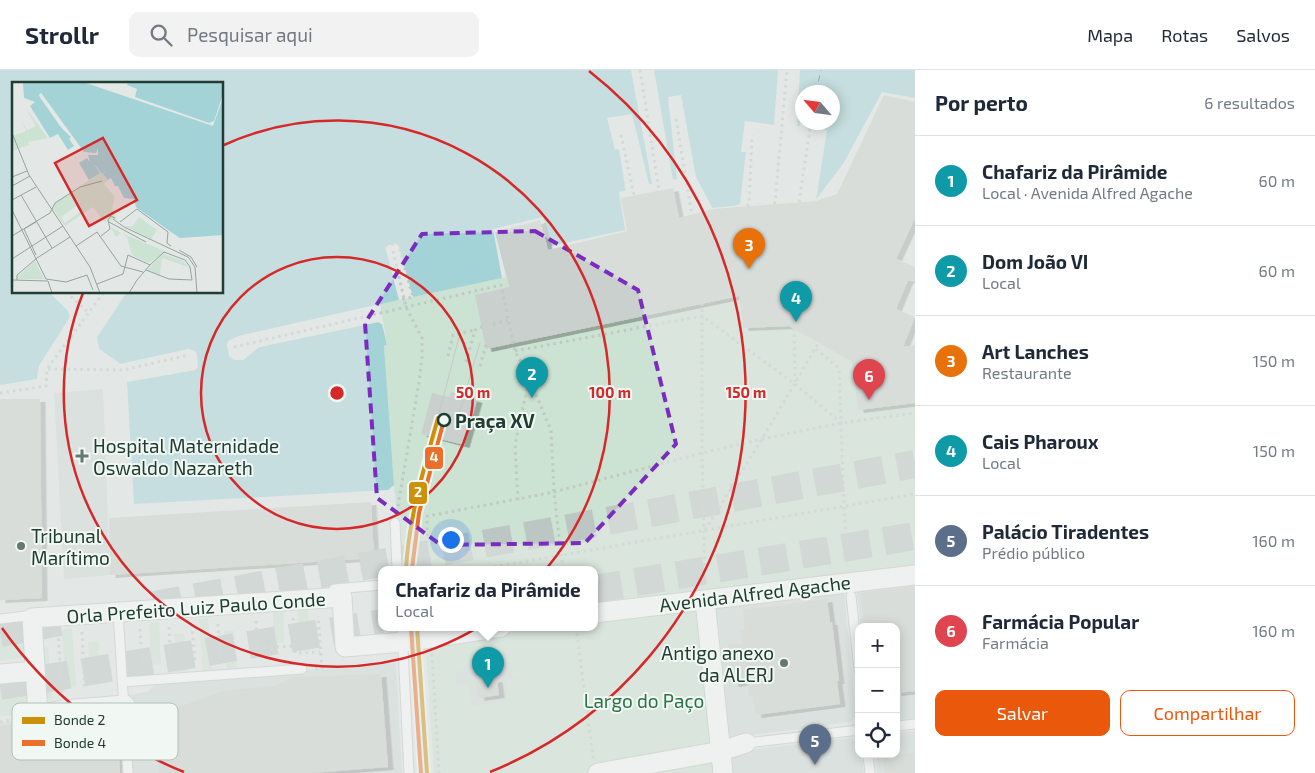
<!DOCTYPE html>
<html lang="pt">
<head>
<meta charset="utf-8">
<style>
	body { margin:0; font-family:"Exo 2",sans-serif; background:#f2f2f3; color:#1f2937 }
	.controls { position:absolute; right:15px; bottom:15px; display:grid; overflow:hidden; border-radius:10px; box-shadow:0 2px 12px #0003 }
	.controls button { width:45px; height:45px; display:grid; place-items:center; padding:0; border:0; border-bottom:1px solid #e0e1e3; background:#fff; color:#1f2937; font:25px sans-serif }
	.compass { position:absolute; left:795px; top:15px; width:45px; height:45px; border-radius:50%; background:#fff; box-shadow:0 2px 12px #0003; rotate:298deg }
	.you { position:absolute; left:450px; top:469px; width:18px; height:18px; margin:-12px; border:4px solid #fff; border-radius:50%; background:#1a73e8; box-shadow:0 0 0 8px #1a73e833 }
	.badge { display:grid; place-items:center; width:32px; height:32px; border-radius:50%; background:#ea580c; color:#fff; font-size:16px; font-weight:700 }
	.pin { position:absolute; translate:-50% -41px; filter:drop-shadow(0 1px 2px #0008) }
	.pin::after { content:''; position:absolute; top:26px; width:18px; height:15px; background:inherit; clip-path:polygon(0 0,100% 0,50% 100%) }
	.popup { position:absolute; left:378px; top:496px; width:220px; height:65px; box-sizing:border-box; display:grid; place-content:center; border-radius:10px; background:#fff; filter:drop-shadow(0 1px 4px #0005); font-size:16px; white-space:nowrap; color:#747a83 }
	.popup b { font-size:19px; color:#1f2937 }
	.popup::after { content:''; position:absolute; left:50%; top:100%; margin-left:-10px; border:10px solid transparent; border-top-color:#fff }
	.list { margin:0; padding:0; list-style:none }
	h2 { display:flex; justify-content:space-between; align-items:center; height:65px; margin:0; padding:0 20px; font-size:21px }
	h2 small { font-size:16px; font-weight:400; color:#747a83 }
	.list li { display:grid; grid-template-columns:32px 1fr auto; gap:15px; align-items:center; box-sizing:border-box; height:90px; padding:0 20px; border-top:1px solid #e0e1e3 }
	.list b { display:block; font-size:19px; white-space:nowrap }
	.list p { margin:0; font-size:16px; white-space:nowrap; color:#747a83 }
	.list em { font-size:16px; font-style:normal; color:#747a83 }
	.actions { display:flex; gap:10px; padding:15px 20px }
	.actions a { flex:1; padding:11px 0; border:1px solid #ea580c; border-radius:10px; text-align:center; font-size:18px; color:#ea580c }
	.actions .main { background:#ea580c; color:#fff }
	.icon { flex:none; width:28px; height:28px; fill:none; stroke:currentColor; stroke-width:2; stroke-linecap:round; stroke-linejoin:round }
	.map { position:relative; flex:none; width:915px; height:703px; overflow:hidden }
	header { display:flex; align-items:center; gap:30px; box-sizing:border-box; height:70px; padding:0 25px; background:#fff; border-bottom:1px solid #e0e1e3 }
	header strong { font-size:24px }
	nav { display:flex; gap:28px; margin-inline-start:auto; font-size:18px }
	.search { width:350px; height:45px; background:#f2f2f3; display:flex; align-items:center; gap:12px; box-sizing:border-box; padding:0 18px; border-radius:10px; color:#747a83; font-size:19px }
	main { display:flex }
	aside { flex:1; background:#fff }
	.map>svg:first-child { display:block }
	.built { fill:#d1dad6 }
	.green { fill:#cce2d2; fill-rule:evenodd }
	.water { fill:#a3d3d7; fill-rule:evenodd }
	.pier { fill:#e3e8e6 }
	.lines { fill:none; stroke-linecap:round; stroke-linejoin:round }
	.ferry { stroke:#1a6e78; stroke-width:1; stroke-dasharray:6 5; stroke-linecap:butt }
	.building { fill:#cad0cd; filter:url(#shadow) }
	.highway-tunnel { stroke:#bcc6c2; stroke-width:28; stroke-dasharray:28 14; stroke-linecap:butt }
	.lane-casing { stroke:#c0c5c3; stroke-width:11 }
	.street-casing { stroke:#c0c5c3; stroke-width:21 }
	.path { stroke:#c0c9c4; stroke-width:3; stroke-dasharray:2.5 4; stroke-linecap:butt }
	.lane { stroke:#fbfcfb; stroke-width:9 }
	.street { stroke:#fbfcfb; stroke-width:19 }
	.tram { stroke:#c6cac9; stroke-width:1 }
	.tram-1-casing { stroke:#f1f8f4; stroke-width:8 }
	.tram-2-casing { stroke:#f1f8f4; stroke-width:8 }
	.tram-1 { stroke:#cc910a; stroke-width:4 }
	.tram-2 { stroke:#ec6f29; stroke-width:4 }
	.marked { fill:none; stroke:#7b2cbf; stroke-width:4; stroke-dasharray:10 6; stroke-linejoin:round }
	.ring { fill:none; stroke:#d62828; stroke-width:2.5 }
	.stop-dot { fill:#f1f8f4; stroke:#213c33; stroke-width:2.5 }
	.poi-dot { fill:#657872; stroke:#f1f8f4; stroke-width:2 }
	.labels { text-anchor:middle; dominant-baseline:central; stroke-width:4; stroke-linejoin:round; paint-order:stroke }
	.stop-label { font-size:19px; font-weight:bold; fill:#213c33; stroke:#f1f8f4; text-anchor:start }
	.poi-label { font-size:19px; fill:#213c33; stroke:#f1f8f4; text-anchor:start }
	.street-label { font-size:19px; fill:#213c33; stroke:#f1f8f4 }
	.park-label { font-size:19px; fill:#2b7343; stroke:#f1f8f4 }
	.inset-river { fill:none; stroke:#a3d3d7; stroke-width:2.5 }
	.inset-road { fill:none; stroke:#95a39e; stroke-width:1 }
	.view { fill:#d62828; fill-opacity:0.15; stroke:#d62828; stroke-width:2.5 }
	.inset-edge { fill:none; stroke:#213c33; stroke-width:2.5 }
	.key { fill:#f1f8f4; stroke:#b3c0ba; stroke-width:1 }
	.key-label { font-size:14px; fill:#213c33 }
	.centre { fill:#d62828; stroke:#f1f8f4; stroke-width:2.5 }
	.ring-label { font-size:15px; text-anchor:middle; font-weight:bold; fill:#d62828; stroke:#f1f8f4; stroke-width:4; stroke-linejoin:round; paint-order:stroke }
	.line-badge { stroke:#f1f8f4; stroke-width:2 }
	.badge-label { font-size:14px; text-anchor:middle; font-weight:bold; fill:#fff }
</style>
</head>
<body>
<header>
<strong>Strollr</strong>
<div class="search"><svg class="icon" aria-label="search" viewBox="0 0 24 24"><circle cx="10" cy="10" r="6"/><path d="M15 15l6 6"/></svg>Pesquisar aqui</div>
<nav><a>Mapa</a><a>Rotas</a><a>Salvos</a></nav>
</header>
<main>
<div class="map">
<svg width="915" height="703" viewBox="0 0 915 703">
	<defs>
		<filter id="shadow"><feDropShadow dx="5.5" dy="3" stdDeviation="0" flood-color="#0004"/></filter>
	</defs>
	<rect width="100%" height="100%" fill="#e3e8e6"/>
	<path class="built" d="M 103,319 L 110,505 L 64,509 L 54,323 Z
		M 915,490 L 915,648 L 896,650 L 896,557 L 861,557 L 857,522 L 844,523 L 856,642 L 854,648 L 850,652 L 746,666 L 748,680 L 850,668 L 859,675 L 859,684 L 861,684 L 864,703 L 435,703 L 425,560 L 594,557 Z
		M 396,593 L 402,703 L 133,703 L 129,639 L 118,640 L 122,703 L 0,703 L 0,653 L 149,621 L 157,612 Z
		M 915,661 L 915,703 L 877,703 L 876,684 L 896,684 L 896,663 Z"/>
	<path class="green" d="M 506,207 L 522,272 L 739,226 L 743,258 L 789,256 L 852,291 L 858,340 L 915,333 L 915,514 L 718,537 L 733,703 L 434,703 L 425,560 L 409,561 L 408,557 L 594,557 L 594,499 L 403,499 L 394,415 L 384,276 L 387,275 L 380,234 ZM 501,589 L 506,594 L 510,593 L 513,608 L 571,600 L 506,610 L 507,629 L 505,632 L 472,636 L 468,614 L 457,615 L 455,602 L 462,601 L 466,595 Z
		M 298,539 L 308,539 L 310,580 L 300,581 Z
		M 273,542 L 283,542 L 284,573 L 274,573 Z
		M 208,548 L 212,600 L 203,601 L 199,549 Z
		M 159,552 L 161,594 L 152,595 L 149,553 Z
		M 22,554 L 24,588 L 0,590 L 0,558 Z
		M 72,559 L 76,617 L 66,618 L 62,560 Z
		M 224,561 L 234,561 L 237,600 L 227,601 Z
		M 174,564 L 184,564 L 187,601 L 177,602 Z
		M 98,571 L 101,614 L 91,615 L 88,572 Z
		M 48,577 L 52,628 L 42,629 L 38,578 Z
		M 26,617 L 28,644 L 0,646 L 0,619 Z"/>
	<path class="water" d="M 0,0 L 915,0 L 915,28 L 882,22 L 843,94 L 817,128 L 712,138 L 695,107 L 619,122 L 625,160 L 551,176 L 543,147 L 493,159 L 502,208 L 413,227 L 398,173 L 385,176 L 399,230 L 239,266 L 230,270 L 227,273 L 230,287 L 235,290 L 243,290 L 259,277 L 378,252 L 382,254 L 387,275 L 384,276 L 394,415 L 388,420 L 134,434 L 127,312 L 195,300 L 197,284 L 189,279 L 120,294 L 99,279 L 97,267 L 126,223 L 222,222 L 222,14 L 14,14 L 14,222 L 50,223 L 69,241 L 70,247 L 39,296 L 37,309 L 0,315 ZM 802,22 L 832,22 L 832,52 L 802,52 Z"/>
	<path class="pier" d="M 631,0 L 654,0 L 673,110 L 677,109 L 668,27 L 681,25 L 696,107 L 713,139 L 710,139 L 694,110 L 653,117 L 626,123 L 619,79 L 615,80 L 607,48 L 632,44 L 649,114 L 652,114 Z
		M 778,0 L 800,0 L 797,56 L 800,56 L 802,31 L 802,52 L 818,53 L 817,58 L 827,60 L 816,130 L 773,134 L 761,133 L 729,138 L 740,134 L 746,82 L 741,82 L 745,51 L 774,55 Z
		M 53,222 L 71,239 L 72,248 L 41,297 L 39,310 L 37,309 L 39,296 L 70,247 L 68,241 L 50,223 Z
		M 123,222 L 126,223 L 97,267 L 99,279 L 121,294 L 189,279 L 195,281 L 197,284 L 198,297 L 195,300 L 125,312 L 127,310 L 195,296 L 195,285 L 189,282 L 120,296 L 97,280 L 95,266 Z
		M 380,234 L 380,237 L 240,269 L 232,272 L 230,278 L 232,285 L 235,288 L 242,287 L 259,274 L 377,250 L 382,251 L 382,254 L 378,252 L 259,277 L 243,290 L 234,290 L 229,286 L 227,273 L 230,270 L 239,266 Z"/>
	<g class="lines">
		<path class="ferry" d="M 816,22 L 821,0"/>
	</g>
	<path class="building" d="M 884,25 L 915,32 L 915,148 L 896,189 L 915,197 L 915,212 L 908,210 L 896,239 L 915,247 L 903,277 L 915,275 L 915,333 L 858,340 L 852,291 L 789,256 L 743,258 L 739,226 L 486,279 L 475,225 L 509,217 L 495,162 L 540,150 L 548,180 L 627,161 L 621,128 L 673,118 L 679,148 L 713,139 L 816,131 L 837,124 Z
		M 451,322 L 477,330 L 464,375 L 421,364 L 432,323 L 449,327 Z
		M 0,329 L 40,329 L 42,528 L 0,530 Z
		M 371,432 L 374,488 L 110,505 L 109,448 Z
		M 915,516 L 915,621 L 896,623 L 896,557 L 864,557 L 861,523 Z
		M 827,529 L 830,552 L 832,552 L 839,611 L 837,611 L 840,634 L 756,645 L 753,626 L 749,626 L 747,612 L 733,614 L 728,575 L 742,573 L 740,560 L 745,559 L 743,540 Z
		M 381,604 L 388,697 L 311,703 L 159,703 L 156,645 L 224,621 L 274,616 L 293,607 Z
		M 497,609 L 499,625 L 479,628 L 476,612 Z
		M 117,651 L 120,703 L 0,703 L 0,656 L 29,652 L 33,655 L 40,656 L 62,652 L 62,654 Z
		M 915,682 L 915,703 L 885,703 L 883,687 Z"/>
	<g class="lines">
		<path class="highway-tunnel" d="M 594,519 L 915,466
			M 154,535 L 915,394
			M 0,563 L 60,552
			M 0,616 L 382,553"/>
		<defs>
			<path id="lane" d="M 395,453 L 397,499
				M 334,519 L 382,515
				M 851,526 L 859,600
				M 118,541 L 128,703
				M 0,549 L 35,545
				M 402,557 L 409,703
				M 123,612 L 302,599
				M 896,656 L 915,654
				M 746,673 L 859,660
				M 868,684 L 870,703"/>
			<path id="street" d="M 706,540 L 723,703
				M 594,543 L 915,505
				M 0,604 L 35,601
				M 125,635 L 63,640 L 38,645 L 32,548 L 342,527 L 345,577 L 404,572 L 501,557
				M 598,703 L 721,681 L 746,673"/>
		</defs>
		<use href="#lane" class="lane-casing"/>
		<use href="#street" class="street-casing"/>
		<path class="path" d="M 640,0 L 659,121
			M 912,0 L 915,1
			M 676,49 L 692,145
			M 621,65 L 634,125
			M 799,132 L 811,52
			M 774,134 L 775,132 L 787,0
			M 747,136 L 749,134 L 752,65
			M 385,176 L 398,173 L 413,227 L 399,230
			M 393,181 L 406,237 L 422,268 L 422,288 L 419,312 L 397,442
			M 66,222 L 89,243
			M 702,233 L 702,383 L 705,512
			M 493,254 L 508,250
			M 794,258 L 795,312
			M 234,277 L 501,215 L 515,281 L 529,308 L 551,360 L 554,422 L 561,485 L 564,499
			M 816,279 L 839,298 L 844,436 L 848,495
			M 515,281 L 702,246 L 795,314 L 841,353
			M 448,286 L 453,265 L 475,260
			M 466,292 L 475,260 L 482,257
			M 480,296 L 486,275
			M 48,299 L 123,300 L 189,285
			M 0,323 L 46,316 L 47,299 L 104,222
			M 518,430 L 515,375 L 529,309
			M 407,450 L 554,422 L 702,383 L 762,369 L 841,353 L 915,343
			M 705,460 L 762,369 L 819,272
			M 427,499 L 427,446
			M 481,499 L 915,424
			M 293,548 L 295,583 L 320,582
			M 256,551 L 258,590
			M 218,554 L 220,592
			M 192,555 L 195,594
			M 169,557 L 171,595
			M 576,557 L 593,688
			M 140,559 L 142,598
			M 58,562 L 62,623
			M 82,562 L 85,620
			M 257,578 L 294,576
			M 432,584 L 439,703
			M 315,598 L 322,598 L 318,546
			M 0,652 L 21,648"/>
		<use href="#lane" class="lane"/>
		<use href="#street" class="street"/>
		<path class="tram" d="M 438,348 L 459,267
			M 457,351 L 480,273"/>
		<defs>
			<path id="tram-1" d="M 406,499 C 409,447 424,398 438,348
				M 417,557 L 427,703"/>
			<path id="tram-2" d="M 412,499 L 419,443 L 444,350
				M 411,557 L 421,703"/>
		</defs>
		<use href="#tram-1" class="tram-1-casing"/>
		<use href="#tram-2" class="tram-2-casing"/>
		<use href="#tram-1" class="tram-1"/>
		<use href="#tram-2" class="tram-2"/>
	</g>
	<path d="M0 0H915V703H0ZM 535,161 L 638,220 L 676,374 L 585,473 L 441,475 L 377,428 L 365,253 L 422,164 Z" fill="#e3e8e6" fill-opacity=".55" fill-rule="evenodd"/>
	<path class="marked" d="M 535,161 L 638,220 L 676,374 L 585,473 L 441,475 L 377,428 L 365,253 L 422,164 Z"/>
	<g class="ring">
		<circle cx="337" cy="323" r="136"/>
		<path d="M224 75A273 273 0 1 1 83 223"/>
		<path d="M184 702A409 409 0 0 1 2 558M589 1A409 409 0 0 1 490 702"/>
	</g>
	<circle class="stop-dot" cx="444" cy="350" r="6"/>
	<g class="poi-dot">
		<path d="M79.5 378.5h5v5h5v5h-5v5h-5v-5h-5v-5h5z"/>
		<circle cx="21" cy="476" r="5"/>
		<circle cx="784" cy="593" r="5"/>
	</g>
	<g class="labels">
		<g class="stop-label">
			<text x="455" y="350">Praça XV</text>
		</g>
		<g class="poi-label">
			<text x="93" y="375">Hospital Maternidade<tspan x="93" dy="22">Oswaldo Nazareth</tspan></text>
			<text x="31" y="465">Tribunal<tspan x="31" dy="22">Marítimo</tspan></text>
			<text x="774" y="582" text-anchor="end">Antigo anexo<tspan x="774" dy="22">da ALERJ</tspan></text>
		</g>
		<g class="street-label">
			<text transform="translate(755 523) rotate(-7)">Avenida Alfred Agache</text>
			<text transform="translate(196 537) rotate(-4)">Orla Prefeito Luiz Paulo Conde</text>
		</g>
		<g class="park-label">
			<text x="644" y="630">Largo do Paço</text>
		</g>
	</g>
	<g transform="translate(12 12)">
		<rect width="211" height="211" fill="#e3e8e6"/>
		<path d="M 13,25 L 36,56 L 16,60 L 17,63 L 0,69 L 0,54 L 14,49 L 10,40 L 15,48 L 24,44 ZM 89,90 L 96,98 L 92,102 L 103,115 L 100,127 L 105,137 L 92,140 L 81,125 L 53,144 L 41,127 L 42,122 ZM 64,124 L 68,130 L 53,141 L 49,135 ZM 127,135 L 145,148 L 139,157 L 113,144 L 121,144 ZM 99,145 L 109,151 L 155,170 L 136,181 L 120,173 L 115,155 L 109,151 L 104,155 ZM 151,172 L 171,179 L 176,185 L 150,176 L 148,193 L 135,188 ZM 23,179 L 32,197 L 6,197 L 5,195 Z" fill="#cce2d2" fill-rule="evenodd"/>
		<path d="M 11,1 L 74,1 L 201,44 L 211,16 L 211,153 L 168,156 L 159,150 L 161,147 L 159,150 L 124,125 L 122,117 L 112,116 L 106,104 L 103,104 L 99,96 L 96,98 L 91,92 L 94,89 L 90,92 L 81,81 L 88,91 L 77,98 L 67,81 L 75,76 L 78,80 L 76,73 L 86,73 L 86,66 L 84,71 L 72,70 L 29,11 L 27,14 L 62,64 L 56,68 L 46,52 L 38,56 L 18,24 L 23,20 L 12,16 ZM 116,1 L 211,1 L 211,12 L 202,39 L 197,41 L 123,15 L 125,7 L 115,3 Z" fill="#a3d3d7"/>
		<path d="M 29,11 L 66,62 L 63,63 L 27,13 Z" fill="#e3e8e6"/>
		<path class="inset-river" d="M 23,1 L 23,11 L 34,33 L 58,56M 35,1 L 51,16 L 66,24 L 194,51 L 212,47M 127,93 L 212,65M 190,93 L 212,79M 120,96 L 212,52M 119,113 L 212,88M 157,117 L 212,114M 131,118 L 153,117M 134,131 L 187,95"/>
		<path class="inset-road" d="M 0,51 L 17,93 L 78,185 L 88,211M 0,95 L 15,89M 0,104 L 18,94M 9,113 L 40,166M 0,118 L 24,105M 0,128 L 34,197 L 54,200 L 75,193 L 81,208M 101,137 L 112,145 L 176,175 L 183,185 L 185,211M 97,140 L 134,160M 108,140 L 125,127 L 156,150 L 155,161 L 159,164M 0,154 L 38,131 L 43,121 L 68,105 L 90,99M 89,154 L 98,147 L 96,138 L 99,134 L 103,136M 64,164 L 85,150 L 109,184 L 131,190M 167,168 L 179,175 L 185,185M 24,173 L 12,147 L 24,140M 0,177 L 51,144M 0,198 L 36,199 L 40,211M 5,198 L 5,193 L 25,176 L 58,155M 85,202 L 111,192 L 116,173 L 138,183M 117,211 L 125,198 L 138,183 L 152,170 L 173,178 L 178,185 L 180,198 L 157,197 L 134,188"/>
		<path class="view" d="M 91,56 L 125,118 L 77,144 L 43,81 Z"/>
		<rect width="211" height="211" class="inset-edge"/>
	</g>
	<rect x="12" y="633" width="166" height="57" rx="8" class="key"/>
	<rect x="22" y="647" width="23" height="7" fill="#cc910a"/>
	<rect x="22" y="670" width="23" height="6" fill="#ec6f29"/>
	<g class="key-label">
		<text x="54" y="655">Bonde 2</text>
		<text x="54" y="678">Bonde 4</text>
	</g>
	<circle cx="337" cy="323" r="8" class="centre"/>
	<g class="ring-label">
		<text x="473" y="328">50 m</text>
		<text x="610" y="328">100 m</text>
		<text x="746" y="328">150 m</text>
	</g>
	<g class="line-badge">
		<rect x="424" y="376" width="20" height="24" rx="5" fill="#ec6f29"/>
		<rect x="408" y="411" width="20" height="24" rx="5" fill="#cc910a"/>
	</g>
	<g class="badge-label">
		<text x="434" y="392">4</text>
		<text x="418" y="427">2</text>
	</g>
</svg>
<div class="controls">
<button>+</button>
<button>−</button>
<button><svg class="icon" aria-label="locate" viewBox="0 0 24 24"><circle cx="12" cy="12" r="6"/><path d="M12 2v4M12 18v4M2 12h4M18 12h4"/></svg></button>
</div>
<svg class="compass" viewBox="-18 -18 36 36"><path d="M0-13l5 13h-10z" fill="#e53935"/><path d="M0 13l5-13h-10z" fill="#747a83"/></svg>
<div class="you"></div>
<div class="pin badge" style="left:488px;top:618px;background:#0f9aa8">1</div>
<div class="popup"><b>Chafariz da Pirâmide</b>Local</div>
<div class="pin badge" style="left:532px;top:328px;background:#0f9aa8">2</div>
<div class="pin badge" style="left:749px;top:199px;background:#e8710a">3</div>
<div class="pin badge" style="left:796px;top:252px;background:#0f9aa8">4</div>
<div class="pin badge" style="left:815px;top:695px;background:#5c6f8a">5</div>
<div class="pin badge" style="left:869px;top:330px;background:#e0444e">6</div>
</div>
<aside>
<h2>Por perto<small>6 resultados</small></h2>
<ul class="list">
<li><span class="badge" style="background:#0f9aa8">1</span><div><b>Chafariz da Pirâmide</b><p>Local · Avenida Alfred Agache</p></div><em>60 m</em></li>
<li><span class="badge" style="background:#0f9aa8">2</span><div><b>Dom João VI</b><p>Local</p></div><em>60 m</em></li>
<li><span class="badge" style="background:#e8710a">3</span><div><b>Art Lanches</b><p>Restaurante</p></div><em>150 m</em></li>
<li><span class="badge" style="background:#0f9aa8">4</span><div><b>Cais Pharoux</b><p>Local</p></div><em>150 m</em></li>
<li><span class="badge" style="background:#5c6f8a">5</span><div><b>Palácio Tiradentes</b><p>Prédio público</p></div><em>160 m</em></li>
<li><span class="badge" style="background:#e0444e">6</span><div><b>Farmácia Popular</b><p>Farmácia</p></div><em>160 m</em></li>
</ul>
<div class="actions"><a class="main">Salvar</a><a>Compartilhar</a></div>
</aside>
</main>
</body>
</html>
